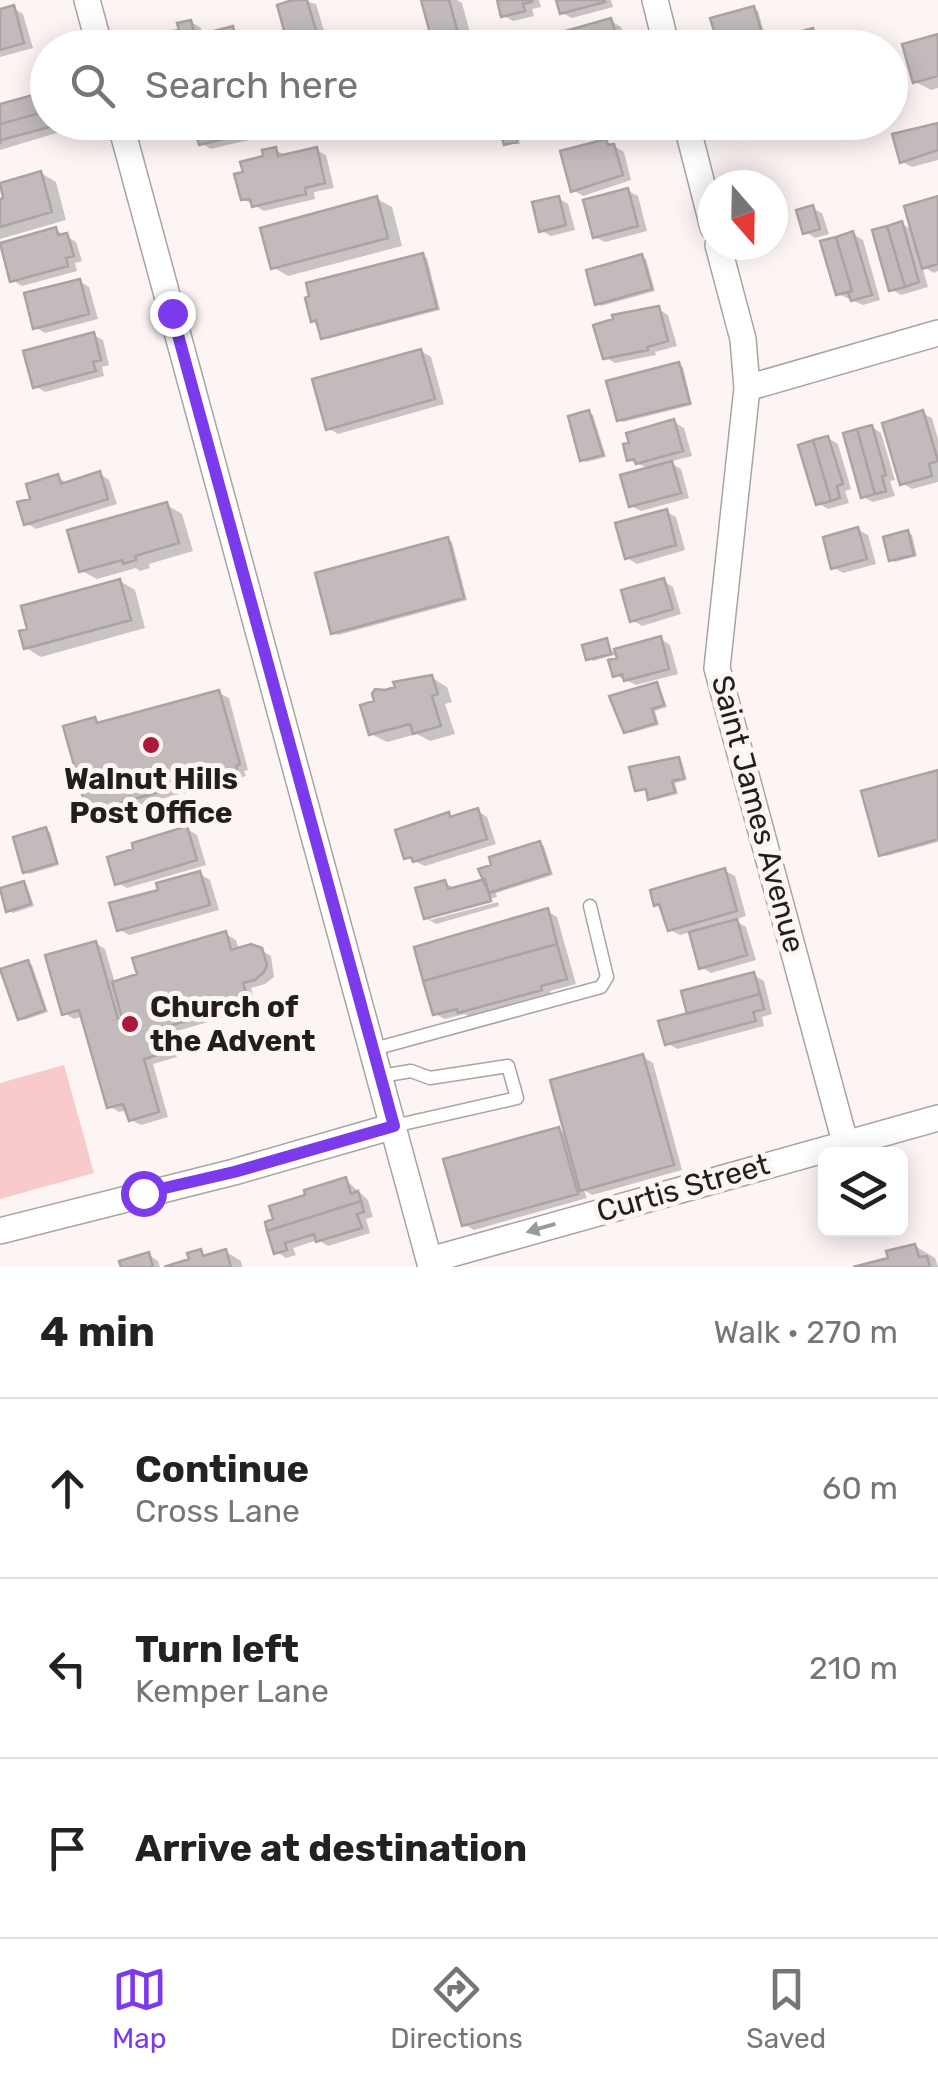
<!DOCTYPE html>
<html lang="en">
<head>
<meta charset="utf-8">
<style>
	body { margin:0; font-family:Rubik,sans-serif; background:#f2f2f2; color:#222 }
	.controls { position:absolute; right:30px; bottom:30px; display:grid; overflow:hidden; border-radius:15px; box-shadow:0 5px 25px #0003 }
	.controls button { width:90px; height:90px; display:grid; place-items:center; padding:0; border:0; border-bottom:2px solid #e0e0e0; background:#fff; color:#222; font:50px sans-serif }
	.compass { position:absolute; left:698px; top:170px; width:90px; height:90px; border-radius:50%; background:#fff; box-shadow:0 5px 25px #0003; rotate:160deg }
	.stop { position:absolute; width:30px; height:30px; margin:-22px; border:8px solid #7c3aed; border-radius:50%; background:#fff }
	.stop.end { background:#7c3aed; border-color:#fff; box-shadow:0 2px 10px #0008 }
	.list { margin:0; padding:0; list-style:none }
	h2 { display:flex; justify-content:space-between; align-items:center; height:130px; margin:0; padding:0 40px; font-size:42px }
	h2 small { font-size:32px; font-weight:400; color:#767676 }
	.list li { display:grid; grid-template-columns:65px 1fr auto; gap:30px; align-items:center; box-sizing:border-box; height:180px; padding:0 40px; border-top:2px solid #e0e0e0 }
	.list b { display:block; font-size:38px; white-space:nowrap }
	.list p { margin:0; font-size:32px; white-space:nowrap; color:#767676 }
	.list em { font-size:32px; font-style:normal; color:#767676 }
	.icon { flex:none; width:55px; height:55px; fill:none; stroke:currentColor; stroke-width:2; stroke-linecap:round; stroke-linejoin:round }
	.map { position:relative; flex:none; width:938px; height:1267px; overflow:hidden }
	.search { position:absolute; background:#fff; box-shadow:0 5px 25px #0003; left:30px; right:30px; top:30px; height:110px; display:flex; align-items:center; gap:25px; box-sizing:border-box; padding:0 35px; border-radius:55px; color:#767676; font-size:38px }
	.sheet { height:670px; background:#fff }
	nav { display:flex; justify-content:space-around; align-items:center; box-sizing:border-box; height:140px; border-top:2px solid #e0e0e0; background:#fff; font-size:28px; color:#767676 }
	nav a { display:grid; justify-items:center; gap:5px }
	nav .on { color:#7c3aed }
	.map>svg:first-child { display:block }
	.green { fill:#f8cacc }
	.shadow { fill:#0003 }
	.building { fill:#c3bbbb; stroke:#aba3a3; stroke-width:2.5 }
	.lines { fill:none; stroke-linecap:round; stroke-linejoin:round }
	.lane-casing { stroke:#aba3a3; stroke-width:15 }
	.street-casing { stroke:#aba3a3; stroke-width:28 }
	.lane { stroke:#fff; stroke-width:12 }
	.street { stroke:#fff; stroke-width:25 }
	.oneway { fill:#9b9a9a }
	.route { stroke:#7c3aed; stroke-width:12 }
	.poi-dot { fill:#ad193a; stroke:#fdf4f4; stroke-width:4 }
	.labels { text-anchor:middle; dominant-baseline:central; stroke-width:10; stroke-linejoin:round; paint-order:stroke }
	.poi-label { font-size:30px; font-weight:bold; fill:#211e1e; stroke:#fdf4f4 }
	.street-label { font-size:30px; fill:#211e1e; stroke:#fdf4f4 }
</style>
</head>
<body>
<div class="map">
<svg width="938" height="1267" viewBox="0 0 938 1267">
	<rect width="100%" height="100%" fill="#fdf4f4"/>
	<path class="green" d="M 64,1065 L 94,1173 L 0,1199 L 0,1083 Z"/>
	<path class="shadow" d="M 300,0 L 316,4 L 329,48 L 292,48 Z
		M 424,0 L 457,0 L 462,3 L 474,48 L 436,48 Z
		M 500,0 L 539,0 L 541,7 L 532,9 L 534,16 L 513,21 L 503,15 Z
		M 558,0 L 611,0 L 613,7 L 572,18 L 562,13 Z
		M 13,8 L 23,14 L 33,48 L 0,57 L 0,12 Z
		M 754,8 L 758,11 L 765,36 L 727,48 L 721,46 Z
		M 611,21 L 621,27 L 627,48 L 572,48 Z
		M 191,22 L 201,28 L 203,36 L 232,29 L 242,34 L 246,48 L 175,48 L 182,31 Z
		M 938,36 L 938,88 L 931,90 L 916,82 Z
		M 0,106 L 48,122 L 79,122 L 80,126 L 0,150 Z
		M 195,122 L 266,122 L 269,135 L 211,149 L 201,143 Z
		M 504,122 L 515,123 L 520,144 L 506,144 Z
		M 554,122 L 596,122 L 560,132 Z
		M 746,122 L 783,122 L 756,130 Z
		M 938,126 L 938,160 L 912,167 L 902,162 Z
		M 605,141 L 624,152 L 631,180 L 583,196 L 573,190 Z
		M 276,150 L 287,156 L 316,150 L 326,155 L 334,188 L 314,192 L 315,199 L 264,211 L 243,199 L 266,158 Z
		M 41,173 L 56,182 L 66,220 L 0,239 L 0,202 Z
		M 628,191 L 638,196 L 647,231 L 605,242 L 595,237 Z
		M 558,198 L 568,204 L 575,230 L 551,236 L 542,231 Z
		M 938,198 L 938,271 L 934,273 L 922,266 L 928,287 L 901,295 L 891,289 L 902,224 L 914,231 Z
		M 377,199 L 392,207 L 402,246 L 288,276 L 273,267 Z
		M 812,208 L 822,213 L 829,234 L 815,238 L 806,232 Z
		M 56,230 L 76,242 L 82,261 L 75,263 L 77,271 L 22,286 L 12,280 Z
		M 853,234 L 863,240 L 880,300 L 863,305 L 838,294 Z
		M 423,255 L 427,258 L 440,310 L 327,339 L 323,337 L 313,320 Z
		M 642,257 L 646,259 L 655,291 L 601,306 L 597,303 Z
		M 79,281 L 89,287 L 98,319 L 45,333 L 35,327 Z
		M 658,309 L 668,315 L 677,346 L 655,352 L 656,355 L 615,363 L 605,357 Z
		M 93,335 L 103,340 L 109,365 L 102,367 L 104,376 L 45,392 L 35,386 Z
		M 421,351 L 431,357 L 444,404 L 338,434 L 328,428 Z
		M 679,365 L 683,367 L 692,405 L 623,422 L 619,420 Z
		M 589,413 L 593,415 L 606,457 L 586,462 L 582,460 Z
		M 922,413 L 932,418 L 938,439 L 938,482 L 912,489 L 902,483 Z
		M 674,422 L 684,428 L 692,456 L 669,462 L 681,469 L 689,498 L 641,511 L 631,506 L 650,469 L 629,460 Z
		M 872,427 L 881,433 L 895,480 L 890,481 L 895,496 L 873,502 L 863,497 Z
		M 828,438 L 838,444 L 851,489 L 845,491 L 849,503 L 828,509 L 818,503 Z
		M 100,474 L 109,480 L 117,504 L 36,529 L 26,523 L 33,500 L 57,477 L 69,484 Z
		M 167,505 L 182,514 L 193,551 L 149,564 L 150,568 L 140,571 L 136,568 L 97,579 L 82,571 Z
		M 666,512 L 676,517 L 685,550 L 637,564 L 627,558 Z
		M 858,530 L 868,535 L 876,564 L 843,573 L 833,567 Z
		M 908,533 L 912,535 L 917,556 L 895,562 L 891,559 Z
		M 447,540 L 452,542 L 467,600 L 338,635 L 334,633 Z
		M 120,581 L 135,590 L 145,628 L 41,657 L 26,648 Z
		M 663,581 L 673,587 L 681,614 L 642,626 L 632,620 Z
		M 661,639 L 670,645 L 678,674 L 636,685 L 615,675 L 620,660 L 618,654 L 593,661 L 589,658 L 606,641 L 613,652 Z
		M 432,678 L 447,687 L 452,702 L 445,704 L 455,734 L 430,741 L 417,734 L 387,742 L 371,734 L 377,703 Z
		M 652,682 L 660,687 L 667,707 L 655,711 L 659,725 L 630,733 L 626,731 L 653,686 Z
		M 219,693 L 229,698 L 248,770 L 244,771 L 246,776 L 99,816 L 89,810 L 95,720 L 102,724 Z
		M 678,759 L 682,762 L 687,780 L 675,783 L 678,794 L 654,800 L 649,791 L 638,790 Z
		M 938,772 L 938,842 L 886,856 L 882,854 Z
		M 478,811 L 487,817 L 496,844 L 425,866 L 406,857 L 448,814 L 454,818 Z
		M 187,829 L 197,835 L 206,865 L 127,888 L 118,883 Z
		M 46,830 L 50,832 L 59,865 L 29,874 L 25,872 Z
		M 539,843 L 544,846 L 553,875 L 496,893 L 497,897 L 430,915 L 430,920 L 498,902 L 499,906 L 436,924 L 426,918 L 445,883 L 456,889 L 486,881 Z
		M 725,871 L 735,876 L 746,916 L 734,920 L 746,927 L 756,960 L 711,973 L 701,967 L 691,932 L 680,935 L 670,930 L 663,908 L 656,904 Z
		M 200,874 L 210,880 L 219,910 L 129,935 L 119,929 L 161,891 Z
		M 23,883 L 27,886 L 34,906 L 13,913 L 9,911 Z
		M 547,911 L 557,917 L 576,984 L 550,991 L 551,995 L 470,1017 L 465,1014 L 445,1019 L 435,1014 Z
		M 226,934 L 236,940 L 239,950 L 261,950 L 271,956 L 274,977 L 265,984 L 251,988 L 257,1008 L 170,1033 L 177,1057 L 153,1064 L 168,1117 L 141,1125 L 131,1120 L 128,1110 L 119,1112 L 109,1106 L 84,1016 L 74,1019 L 64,1013 L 95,943 L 105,949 L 115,983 L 140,976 Z
		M 28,962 L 32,965 L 48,1012 L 24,1020 L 20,1018 Z
		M 754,975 L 764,981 L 772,1014 L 762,1017 L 764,1026 L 677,1049 L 667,1043 L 690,1015 Z
		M 643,1057 L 653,1063 L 682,1170 L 592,1195 L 584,1190 L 587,1198 L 474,1230 L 464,1224 L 559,1130 L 567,1134 Z
		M 346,1180 L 368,1200 L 373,1217 L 366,1219 L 370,1233 L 328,1246 L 318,1240 L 293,1248 L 296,1255 L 286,1258 L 277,1252 L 268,1224 Z
		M 915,1246 L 935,1258 L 938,1267 L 862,1267 L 891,1259 Z
		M 200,1252 L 209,1257 L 226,1252 L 241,1261 L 242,1267 L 171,1267 L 192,1261 Z
		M 149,1255 L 158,1261 L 160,1267 L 124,1267 Z"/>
	<path class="building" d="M 292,0 L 307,0 L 321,47 L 289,48 L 277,5 Z
		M 421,0 L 449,0 L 462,47 L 434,48 Z
		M 497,0 L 532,0 L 532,2 L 523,4 L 525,11 L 501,17 Z
		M 556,0 L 604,0 L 605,2 L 560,14 Z
		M 14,5 L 24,43 L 0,50 L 0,9 Z
		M 754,6 L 762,34 L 719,47 L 710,18 Z
		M 611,18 L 620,48 L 570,48 L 565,31 Z
		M 191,20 L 195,36 L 233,26 L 238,48 L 172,48 L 168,32 L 179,30 L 177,23 Z
		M 813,28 L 819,48 L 741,48 Z
		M 938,34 L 938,76 L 913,83 L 902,44 Z
		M 48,91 L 48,111 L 0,124 L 0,104 Z
		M 48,111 L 48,122 L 68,122 L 1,140 L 0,144 L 0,124 Z
		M 193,122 L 258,122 L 260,130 L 199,145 Z
		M 498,122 L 513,122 L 517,142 L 504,145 Z
		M 551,122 L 587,122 L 554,132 Z
		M 938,123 L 938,150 L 900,163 L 892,134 Z
		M 606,139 L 608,145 L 614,144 L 623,175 L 571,192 L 560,151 Z
		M 276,147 L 278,156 L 317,147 L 325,183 L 305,188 L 306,194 L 252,207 L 250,199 L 241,200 L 234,174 L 243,172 L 240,162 L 263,156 L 262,150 Z
		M 41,171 L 52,212 L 0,227 L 0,199 L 3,198 L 0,183 Z
		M 628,188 L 638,226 L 593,238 L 583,200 Z
		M 377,196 L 388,238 L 271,269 L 260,228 Z
		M 559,196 L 566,225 L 539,232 L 532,202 Z
		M 938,196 L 938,264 L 922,269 L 904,206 Z
		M 813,205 L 820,229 L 803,234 L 796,210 Z
		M 902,221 L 919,282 L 905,287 L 887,226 Z
		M 887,226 L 905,287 L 889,291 L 872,230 Z
		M 56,227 L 58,235 L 67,233 L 74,256 L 66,258 L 68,266 L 10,282 L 0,243 Z
		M 853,231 L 872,295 L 851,301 L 848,292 L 852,291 L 836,237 Z
		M 836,237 L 852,291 L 836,295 L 820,241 Z
		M 423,253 L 437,308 L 321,339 L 316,320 L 311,322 L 305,298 L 309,296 L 306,283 Z
		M 642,254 L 652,289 L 595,305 L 586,270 Z
		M 80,279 L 89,314 L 33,329 L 24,293 Z
		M 659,306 L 668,341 L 647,347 L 648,350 L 603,359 L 593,325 L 613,319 L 612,315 Z
		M 94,332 L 101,360 L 93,362 L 96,371 L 33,388 L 23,351 Z
		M 421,349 L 435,399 L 326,430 L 312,379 Z
		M 679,362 L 690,403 L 617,421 L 606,381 Z
		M 589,410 L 603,455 L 580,461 L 568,416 Z
		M 923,410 L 938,461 L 929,464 L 932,476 L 900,485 L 882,423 Z
		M 674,419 L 683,451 L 636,464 L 634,459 L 627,461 L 623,444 L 629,443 L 626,433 Z
		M 872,425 L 886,475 L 882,476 L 886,491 L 875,494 L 857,429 Z
		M 857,429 L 875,494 L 861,498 L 843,433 Z
		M 828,436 L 843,484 L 837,486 L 840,498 L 831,501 L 813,440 Z
		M 813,440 L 831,501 L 816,505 L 798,445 Z
		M 672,461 L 681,493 L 629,507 L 620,475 Z
		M 100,471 L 108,499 L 24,525 L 17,502 L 30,499 L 26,484 L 58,474 L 61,484 Z
		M 167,502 L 179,543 L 135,556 L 136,560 L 123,564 L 122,560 L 79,572 L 67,530 Z
		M 667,509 L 676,545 L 625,559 L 615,523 Z
		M 858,527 L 867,559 L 831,569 L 823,537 Z
		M 908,530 L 914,555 L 889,561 L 883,537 Z
		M 448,537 L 464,598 L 331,634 L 315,573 Z
		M 664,578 L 673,609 L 630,622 L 621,590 Z
		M 120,579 L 131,620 L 24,649 L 19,631 L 27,629 L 21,606 Z
		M 661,636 L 669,669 L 624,681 L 622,674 L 613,677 L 608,660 L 617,658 L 614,649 Z
		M 607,638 L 611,654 L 586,660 L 582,645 Z
		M 432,675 L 438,694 L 432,696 L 441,726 L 413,734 L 410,724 L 369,735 L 360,705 L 374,701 L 372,694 L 375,689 L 385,690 L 395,687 L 393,682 Z
		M 657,682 L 664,705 L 652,709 L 656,723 L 624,733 L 609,696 Z
		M 219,690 L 240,764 L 236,766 L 237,771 L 87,812 L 63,726 L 95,717 L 97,723 Z
		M 679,757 L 684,778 L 672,781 L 675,792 L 648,800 L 646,789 L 635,791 L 629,767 Z
		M 938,770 L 938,839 L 879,856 L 861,791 Z
		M 478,808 L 487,839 L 413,862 L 411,857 L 404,859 L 395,830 L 449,812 L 450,817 Z
		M 187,826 L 197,860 L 115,885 L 107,857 L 133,849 L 132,843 Z
		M 46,827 L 57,863 L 23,873 L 13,837 Z
		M 540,841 L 550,873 L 489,893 L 478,869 L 491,865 L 489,857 Z
		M 725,868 L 737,911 L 668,931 L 659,904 L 654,906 L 650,890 Z
		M 200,871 L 210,905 L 117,931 L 109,903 L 158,890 L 156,883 Z
		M 485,879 L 491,901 L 424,919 L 415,888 L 445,880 L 448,889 Z
		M 24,881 L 31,904 L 6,912 L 0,888 Z
		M 548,908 L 557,944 L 423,981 L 414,947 Z
		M 737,919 L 747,955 L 699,969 L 689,932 Z
		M 226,931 L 231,950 L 251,944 L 262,948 L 267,965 L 264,972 L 255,980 L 243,983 L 249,1003 L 162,1028 L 168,1052 L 144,1059 L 159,1112 L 129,1121 L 123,1104 L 107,1108 L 79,1010 L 62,1015 L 45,955 L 96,941 L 118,1019 L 122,1018 L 112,982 L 137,974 L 132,958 Z
		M 557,944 L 567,979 L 541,986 L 542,990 L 458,1013 L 457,1009 L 433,1015 L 423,981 Z
		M 28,960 L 45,1010 L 18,1020 L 0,969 Z
		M 754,972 L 760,994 L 687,1014 L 681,991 Z
		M 760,994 L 764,1009 L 753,1012 L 756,1021 L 665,1045 L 658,1021 Z
		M 643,1054 L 674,1165 L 580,1191 L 550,1080 Z
		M 559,1127 L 578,1194 L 462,1226 L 443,1159 Z
		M 346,1177 L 351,1194 L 358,1191 L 361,1201 L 267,1231 L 265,1222 L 273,1219 L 269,1206 L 305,1195 L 304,1190 Z
		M 361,1201 L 364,1212 L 357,1214 L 362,1228 L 316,1242 L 314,1234 L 285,1243 L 287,1250 L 274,1254 L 267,1231 Z
		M 915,1244 L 919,1257 L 927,1256 L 930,1267 L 853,1267 L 888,1258 L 886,1251 Z
		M 201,1249 L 203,1256 L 226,1249 L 231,1267 L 164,1267 L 189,1259 L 187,1253 Z
		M 149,1252 L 153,1267 L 121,1267 L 119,1261 Z"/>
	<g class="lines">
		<defs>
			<path id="lane" d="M 374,1049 L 601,987 L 607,977 L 590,906
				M 381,1076 L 411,1071 L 430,1078 L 508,1066 L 517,1098 L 394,1126"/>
			<path id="street" d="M 87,0 L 100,48
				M 655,0 L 667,48
				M 120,122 L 431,1267
				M 686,122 L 713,227
				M 718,245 L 743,339 L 747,388 L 717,668 L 845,1142
				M 747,388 L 938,333
				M 0,1231 L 234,1172 L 394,1126
				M 430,1260 L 938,1118"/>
		</defs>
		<use href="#lane" class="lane-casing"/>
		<use href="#street" class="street-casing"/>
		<use href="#lane" class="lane"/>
		<use href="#street" class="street"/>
	</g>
	<defs><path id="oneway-solid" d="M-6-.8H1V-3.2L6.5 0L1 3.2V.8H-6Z" transform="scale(2.5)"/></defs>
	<use class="oneway" href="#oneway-solid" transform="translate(541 1228) rotate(164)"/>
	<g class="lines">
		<path class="route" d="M 143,1193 L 234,1172 L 394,1126 L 172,313"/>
	</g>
	<g class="poi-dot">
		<circle cx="151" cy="745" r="10"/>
		<circle cx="130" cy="1024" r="10"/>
	</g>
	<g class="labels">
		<g class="poi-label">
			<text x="151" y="779">Walnut Hills<tspan x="151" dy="34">Post Office</tspan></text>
			<text x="150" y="1007" text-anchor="start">Church of<tspan x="150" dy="34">the Advent</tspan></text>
		</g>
		<g class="street-label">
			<text transform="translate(758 814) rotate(75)">Saint James Avenue</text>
			<text transform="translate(683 1188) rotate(-16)">Curtis Street</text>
		</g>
	</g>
</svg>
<div class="controls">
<button><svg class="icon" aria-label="layers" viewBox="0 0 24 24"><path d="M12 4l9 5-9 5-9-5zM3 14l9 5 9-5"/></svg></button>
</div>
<svg class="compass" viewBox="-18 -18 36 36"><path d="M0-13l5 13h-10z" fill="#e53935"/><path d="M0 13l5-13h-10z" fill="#767676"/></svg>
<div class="stop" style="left:143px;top:1193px"></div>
<div class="stop end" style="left:172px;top:313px"></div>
<div class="search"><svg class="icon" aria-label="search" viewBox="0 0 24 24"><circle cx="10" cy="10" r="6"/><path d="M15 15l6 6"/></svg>Search here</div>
</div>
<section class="sheet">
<h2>4 min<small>Walk · 270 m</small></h2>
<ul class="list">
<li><svg class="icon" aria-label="ahead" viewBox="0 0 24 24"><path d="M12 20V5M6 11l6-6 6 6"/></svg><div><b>Continue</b><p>Cross Lane</p></div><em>60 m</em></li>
<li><svg class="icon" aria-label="left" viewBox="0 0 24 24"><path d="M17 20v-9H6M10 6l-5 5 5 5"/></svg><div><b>Turn left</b><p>Kemper Lane</p></div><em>210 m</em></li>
<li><svg class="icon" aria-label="arrive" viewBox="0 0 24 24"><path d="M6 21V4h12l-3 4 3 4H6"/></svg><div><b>Arrive at destination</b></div></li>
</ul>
</section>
<nav>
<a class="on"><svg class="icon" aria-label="map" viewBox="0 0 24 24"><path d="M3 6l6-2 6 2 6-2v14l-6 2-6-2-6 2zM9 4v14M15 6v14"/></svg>Map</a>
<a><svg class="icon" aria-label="directions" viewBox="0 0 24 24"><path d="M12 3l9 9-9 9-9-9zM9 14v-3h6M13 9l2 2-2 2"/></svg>Directions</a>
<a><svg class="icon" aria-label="saved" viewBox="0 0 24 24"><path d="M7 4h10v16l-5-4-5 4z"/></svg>Saved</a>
</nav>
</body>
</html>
